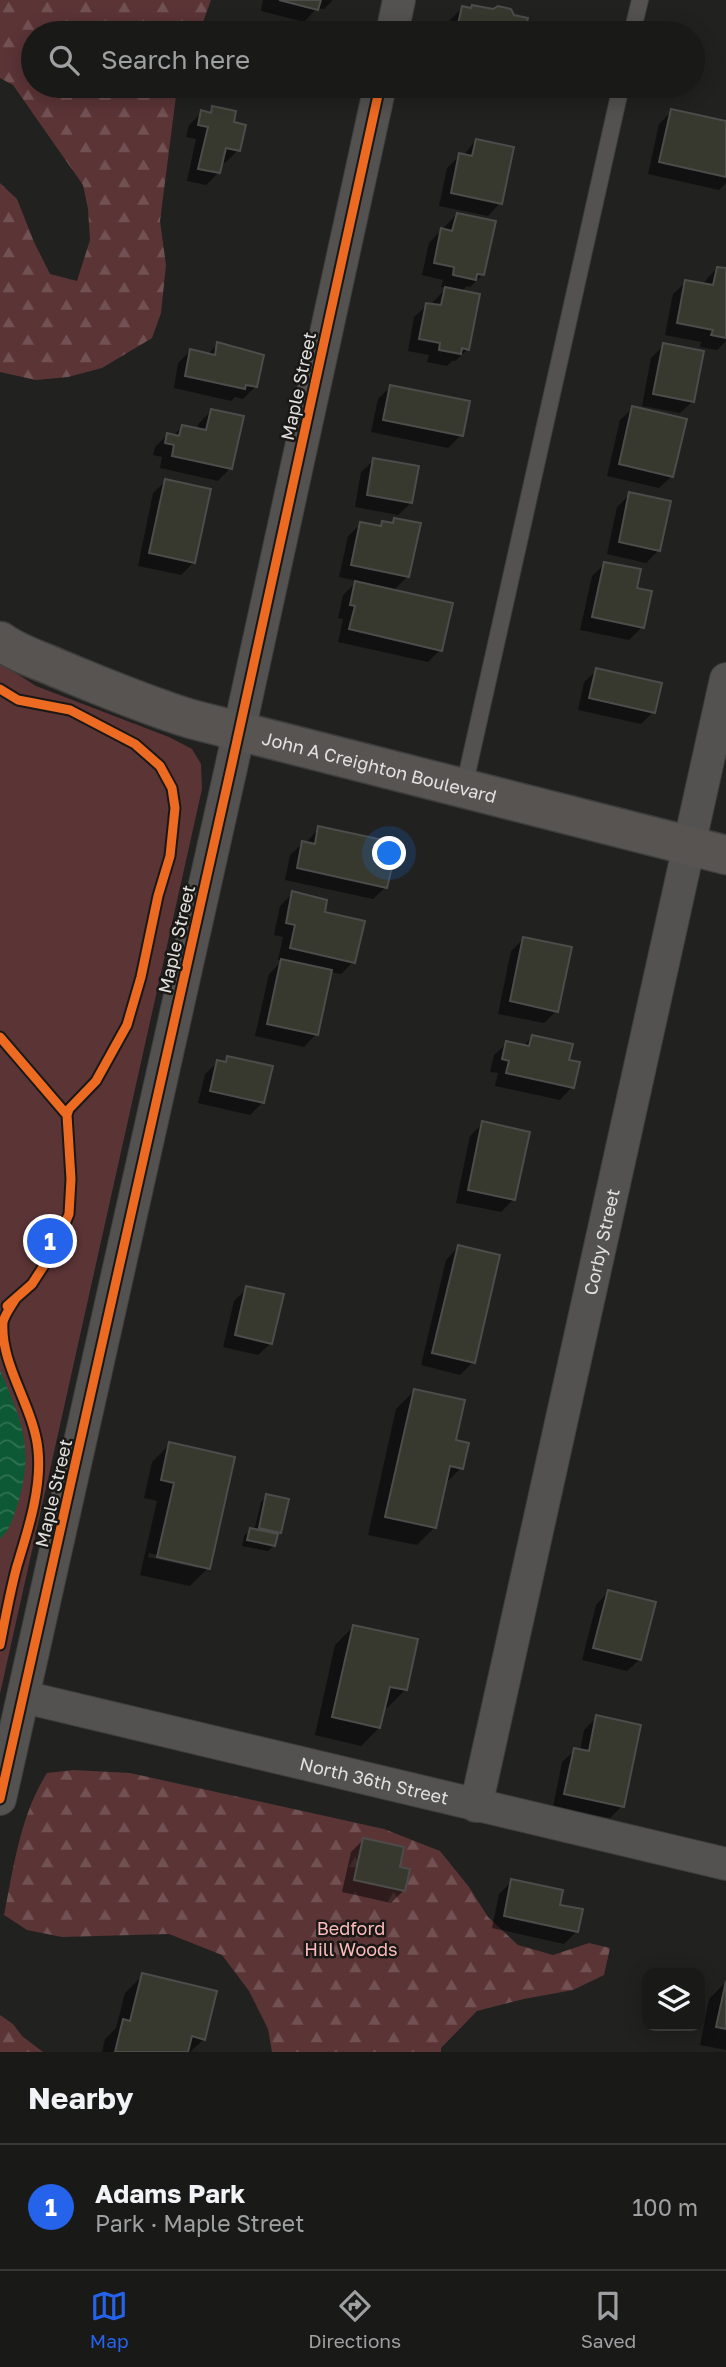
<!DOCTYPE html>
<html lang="en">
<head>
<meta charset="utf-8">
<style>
	body { margin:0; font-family:"Golos Text",sans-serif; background:#262625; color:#f1f3f6 }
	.controls { position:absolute; right:21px; bottom:21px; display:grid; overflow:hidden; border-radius:14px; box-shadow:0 4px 18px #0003 }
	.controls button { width:63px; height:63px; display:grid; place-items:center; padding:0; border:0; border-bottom:2px solid #373837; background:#191918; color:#f1f3f6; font:35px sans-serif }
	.you { position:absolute; left:390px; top:854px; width:24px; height:24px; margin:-18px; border:5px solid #fff; border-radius:50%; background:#1a73e8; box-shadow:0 0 0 10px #1a73e833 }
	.badge { display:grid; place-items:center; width:46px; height:46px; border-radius:50%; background:#2563eb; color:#fff; font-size:23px; font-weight:700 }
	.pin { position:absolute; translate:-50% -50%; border:4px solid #fff; box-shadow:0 2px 7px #0006 }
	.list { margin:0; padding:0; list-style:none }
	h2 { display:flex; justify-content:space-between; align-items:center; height:91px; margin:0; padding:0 28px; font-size:30px }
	h2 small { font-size:23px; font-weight:400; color:#9fa0a2 }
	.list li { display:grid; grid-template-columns:46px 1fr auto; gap:21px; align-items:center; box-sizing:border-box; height:126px; padding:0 28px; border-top:2px solid #373837 }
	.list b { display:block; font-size:26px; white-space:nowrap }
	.list p { margin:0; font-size:23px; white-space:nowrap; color:#9fa0a2 }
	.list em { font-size:23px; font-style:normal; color:#9fa0a2 }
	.icon { flex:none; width:38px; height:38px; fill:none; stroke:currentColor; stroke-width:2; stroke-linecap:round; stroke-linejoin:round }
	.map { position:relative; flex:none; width:726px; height:2052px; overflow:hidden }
	.search { position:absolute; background:#191918; box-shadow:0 4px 18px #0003; left:21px; right:21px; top:21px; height:77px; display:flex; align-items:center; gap:18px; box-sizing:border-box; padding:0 24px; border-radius:38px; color:#9fa0a2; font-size:26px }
	.sheet { height:217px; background:#191918 }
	nav { display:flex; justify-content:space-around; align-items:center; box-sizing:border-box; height:98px; border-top:2px solid #373837; background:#191918; font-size:19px; color:#9fa0a2 }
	nav a { display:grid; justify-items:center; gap:4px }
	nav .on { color:#2563eb }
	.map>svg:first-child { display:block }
	.forest { fill:url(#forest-firs) }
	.park { fill:#5b3436 }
	.water { fill:url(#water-waves) }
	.shadow { fill:#0007; fill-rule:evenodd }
	.building { fill:#37392f; stroke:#4c4c4b; stroke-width:2 }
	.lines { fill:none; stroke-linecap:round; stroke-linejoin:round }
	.lane-casing { stroke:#3e3e3d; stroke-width:18 }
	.street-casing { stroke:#3e3e3d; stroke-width:34 }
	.secondary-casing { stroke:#3e3e3d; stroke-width:41 }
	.lane { stroke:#545251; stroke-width:16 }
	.street { stroke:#545251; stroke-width:32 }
	.secondary { stroke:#575452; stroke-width:38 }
	.cycleway-casing { stroke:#191815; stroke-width:13 }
	.cycleway { stroke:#ed6a23; stroke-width:9 }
	.labels { text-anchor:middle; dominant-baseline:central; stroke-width:5; stroke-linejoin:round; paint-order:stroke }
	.street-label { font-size:18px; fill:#e2e1df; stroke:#191815 }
	.park-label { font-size:18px; fill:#fdbbbc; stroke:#191815 }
</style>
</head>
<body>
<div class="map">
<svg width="726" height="2052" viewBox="0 0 726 2052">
	<defs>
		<pattern id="forest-firs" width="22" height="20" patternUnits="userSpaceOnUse" patternTransform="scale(1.75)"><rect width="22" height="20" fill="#5b3436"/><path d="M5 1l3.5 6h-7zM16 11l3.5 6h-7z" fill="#725153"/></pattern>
		<pattern id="water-waves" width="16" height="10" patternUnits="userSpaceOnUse" patternTransform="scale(1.75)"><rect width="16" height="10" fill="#0d5935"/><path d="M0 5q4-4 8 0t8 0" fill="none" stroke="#307152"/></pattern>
	</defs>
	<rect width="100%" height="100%" fill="#212120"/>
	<path class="forest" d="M 0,0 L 211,0 L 199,33 L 33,33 L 33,86 L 180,86 L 176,96 L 160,221 L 166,265 L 161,313 L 152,338 L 102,368 L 68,377 L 36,380 L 0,372 L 0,183 L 17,199 L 34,242 L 50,274 L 77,281 L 90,240 L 88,209 L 83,185 L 13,85 L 0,78 Z
		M 74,1770 L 130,1773 L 384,1829 L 440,1851 L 469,1887 L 488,1917 L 518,1945 L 553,1955 L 589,1943 L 610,1948 L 604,1975 L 573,1990 L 524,1999 L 477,2011 L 441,2048 L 441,2052 L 272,2052 L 268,2029 L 249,1991 L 222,1955 L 169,1934 L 62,1937 L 27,1930 L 4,1915 C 14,1866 20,1816 47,1773 Z
		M 0,2015 L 13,2024 L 22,2036 L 43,2052 L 0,2052 Z"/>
	<path class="park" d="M 0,663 L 36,686 L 169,737 L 192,749 L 201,764 L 202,789 L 0,1694 Z"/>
	<path class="water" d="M 0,1370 C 22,1422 35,1449 17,1506 C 13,1518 10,1530 0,1539 Z"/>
	<path class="shadow" d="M 263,0 L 333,0 L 324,9 L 317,8 L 304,22 L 261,11 Z
		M 462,8 L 526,19 L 523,33 L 447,33 L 450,20 Z
		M 213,108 L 231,124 L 238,150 L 225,163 L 221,162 L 219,172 L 206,185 L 187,181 L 196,139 L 186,137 L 189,125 L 202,112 L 207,114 Z
		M 672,111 L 726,123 L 726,183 L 719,190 L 648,174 L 659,124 Z
		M 476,140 L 500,203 L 488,216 L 439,206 L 447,168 L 460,155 L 463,156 Z
		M 457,214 L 483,274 L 470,287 L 467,286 L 461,292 L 468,349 L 455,361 L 452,361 L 447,366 L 427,362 L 429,355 L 408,351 L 414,317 L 427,305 L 432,306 L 433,302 L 446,288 L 441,287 L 443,280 L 422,275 L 429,243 Z
		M 717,268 L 726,270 L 726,341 L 717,350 L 700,347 L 701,342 L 665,335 L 673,294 L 686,282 L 704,285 L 705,281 Z
		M 218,344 L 252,352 L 256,386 L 243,399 L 235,397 L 231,401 L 174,388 L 178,363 L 190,351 L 207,355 Z
		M 664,345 L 693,401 L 680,413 L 642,406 L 651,358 Z
		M 390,387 L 461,435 L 448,448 L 371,432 L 378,399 Z
		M 633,408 L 672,476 L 659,488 L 607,476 L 620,420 Z
		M 211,411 L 230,468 L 218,481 L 160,468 L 162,457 L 153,455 L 155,447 L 167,435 L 173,436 L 182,427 L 197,430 L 199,423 Z
		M 374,460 L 411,503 L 398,515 L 355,507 L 361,472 Z
		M 166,481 L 193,563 L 181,575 L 138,566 L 153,493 Z
		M 630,494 L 659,550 L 646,563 L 607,554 L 617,507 Z
		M 395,519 L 408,576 L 393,591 L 440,650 L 428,662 L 338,642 L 343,619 L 338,618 L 343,595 L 357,581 L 339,577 L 348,536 L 361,524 L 379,528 L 383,523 L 390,525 Z
		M 605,564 L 635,589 L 642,627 L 629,640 L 580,630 L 592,576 Z
		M 597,670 L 653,712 L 641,724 L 578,710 L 584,682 Z
		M 319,828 L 386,887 L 373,899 L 285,880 L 290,855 L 303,843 L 306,843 Z
		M 293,893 L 323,913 L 353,962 L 341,974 L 330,972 L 316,1034 L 304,1047 L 255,1036 L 269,974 L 282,961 L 278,960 L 283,937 L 274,935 L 280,906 Z
		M 524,938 L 556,1011 L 544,1023 L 498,1014 L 511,951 Z
		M 532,1037 L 567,1061 L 572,1087 L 560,1100 L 495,1086 L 498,1073 L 490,1072 L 494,1055 L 507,1043 L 523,1046 Z
		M 228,1058 L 263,1102 L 250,1115 L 198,1103 L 205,1074 L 218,1062 L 223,1063 Z
		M 483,1123 L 513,1200 L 501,1212 L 456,1203 L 470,1136 Z
		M 458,1247 L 473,1362 L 460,1375 L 421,1365 L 446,1260 Z
		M 247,1288 L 271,1343 L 258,1355 L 223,1347 L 234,1301 Z
		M 414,1391 L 454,1441 L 461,1468 L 444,1485 L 435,1527 L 417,1545 L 368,1535 L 396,1409 Z
		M 170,1444 L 208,1568 L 190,1586 L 140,1575 L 157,1501 L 144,1498 L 152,1462 ZM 149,1553 L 198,1565 L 198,1568 L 148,1557 Z
		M 267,1496 L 279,1533 L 276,1536 L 274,1545 L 268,1551 L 242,1546 L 244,1536 L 250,1530 L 254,1531 L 261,1502 Z
		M 608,1592 L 640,1659 L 627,1671 L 582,1660 L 596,1605 Z
		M 353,1627 L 405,1690 L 387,1708 L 384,1707 L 379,1728 L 361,1746 L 315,1735 L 335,1645 Z
		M 597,1717 L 622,1806 L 610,1818 L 553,1807 L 562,1762 L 575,1750 L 580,1751 L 584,1730 Z
		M 363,1840 L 398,1868 L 404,1890 L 391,1903 L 342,1892 L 351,1852 Z
		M 512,1881 L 558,1906 L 577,1931 L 564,1944 L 492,1928 L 499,1894 Z
		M 143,1975 L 204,2039 L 190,2052 L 102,2052 L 105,2039 L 116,2028 L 125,1993 Z
		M 726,1982 L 726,2050 L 700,2045 L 709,1999 Z"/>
	<path class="building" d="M 279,0 L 321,0 L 318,10 Z
		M 472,5 L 493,9 L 498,6 L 511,9 L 514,15 L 528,18 L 524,33 L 456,33 L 462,6 L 471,8 Z
		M 212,106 L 236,111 L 234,122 L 246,125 L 240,151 L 226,148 L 220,173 L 198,169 L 208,127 L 198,125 L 201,110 L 211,113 Z
		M 671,109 L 726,121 L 726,177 L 659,162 Z
		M 476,139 L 514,147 L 502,204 L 451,193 L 459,153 L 472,156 Z
		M 457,213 L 496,221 L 484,275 L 477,274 L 476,280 L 453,275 L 454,267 L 434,263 L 441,228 L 452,231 Z
		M 717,267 L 726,268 L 726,338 L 711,335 L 713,330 L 677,323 L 685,280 L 713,285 Z
		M 445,287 L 480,294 L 469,350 L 462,348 L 461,354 L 439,350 L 440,343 L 419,339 L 426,303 L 441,305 Z
		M 217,342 L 264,355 L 257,387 L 246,385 L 245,389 L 185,376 L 190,349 L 215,355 Z
		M 663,343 L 704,351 L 694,402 L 653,394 Z
		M 390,385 L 470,401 L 463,436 L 383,420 Z
		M 632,406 L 687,419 L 673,477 L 619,464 Z
		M 211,409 L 244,416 L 232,469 L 172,456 L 174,445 L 165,443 L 167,433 L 179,436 L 182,425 L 206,430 Z
		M 373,458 L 419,466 L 412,503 L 367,495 Z
		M 165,479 L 211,489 L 195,563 L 149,553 Z
		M 629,492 L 671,501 L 660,551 L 619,542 Z
		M 394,518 L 421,523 L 409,577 L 351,565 L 360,522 L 381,526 L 382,521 L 393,523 Z
		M 604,562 L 641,569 L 637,588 L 652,591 L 644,628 L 592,617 Z
		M 355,581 L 453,603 L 442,651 L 349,629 L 355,606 L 350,605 Z
		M 596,668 L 662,683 L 655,713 L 589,698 Z
		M 318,826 L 383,840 L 381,851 L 395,854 L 387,888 L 297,868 L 302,841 L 315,844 Z
		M 292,891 L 327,900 L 325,912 L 365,921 L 355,963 L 290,948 L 295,925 L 286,923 Z
		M 523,937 L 572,947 L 558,1012 L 510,1001 Z
		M 281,959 L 332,970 L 318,1035 L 267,1024 Z
		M 532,1035 L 573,1044 L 569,1060 L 580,1062 L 574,1088 L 506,1073 L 509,1061 L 502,1059 L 506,1041 L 529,1046 Z
		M 227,1056 L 273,1066 L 264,1103 L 210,1091 L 217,1060 L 226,1062 Z
		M 482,1121 L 530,1132 L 515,1200 L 468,1190 Z
		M 458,1245 L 500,1255 L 475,1363 L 432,1353 Z
		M 246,1286 L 284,1294 L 272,1344 L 235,1335 Z
		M 414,1389 L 465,1400 L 456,1440 L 469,1443 L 463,1469 L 450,1466 L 436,1528 L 385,1517 Z
		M 169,1442 L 235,1457 L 210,1569 L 157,1557 L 174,1483 L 161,1480 Z
		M 266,1494 L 289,1499 L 281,1533 L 259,1528 Z
		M 250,1528 L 278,1534 L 275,1546 L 247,1540 Z
		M 608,1590 L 656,1602 L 641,1660 L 593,1648 Z
		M 353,1625 L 418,1639 L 407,1690 L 390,1687 L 380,1728 L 332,1717 Z
		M 596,1715 L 641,1725 L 624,1807 L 564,1794 L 574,1748 L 589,1751 Z
		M 363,1838 L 404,1847 L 400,1867 L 410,1869 L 405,1891 L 354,1880 Z
		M 511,1879 L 563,1890 L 560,1905 L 583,1909 L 578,1932 L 504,1916 Z
		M 142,1973 L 217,1991 L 205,2040 L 192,2036 L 188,2052 L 115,2052 L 123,2019 L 130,2021 Z
		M 726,1981 L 726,2029 L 716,2027 Z"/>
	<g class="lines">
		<defs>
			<path id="lane" d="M 632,33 L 640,0
				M 464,787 L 621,86"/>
			<g id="street">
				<path d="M 392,33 L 399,0"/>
				<path id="s1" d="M 24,1697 L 726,1864"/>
				<path d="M 0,1799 L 231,768 L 380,86"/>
				<path id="s2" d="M 476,1806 L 726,679"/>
			</g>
			<g id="secondary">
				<path id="s3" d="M 0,641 C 18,654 39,660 59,669 C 103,687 145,705 191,719 L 726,855"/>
			</g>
		</defs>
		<use href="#lane" class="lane-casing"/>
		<use href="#street" class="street-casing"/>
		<use href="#secondary" class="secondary-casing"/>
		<use href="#lane" class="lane"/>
		<use href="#street" class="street"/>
		<use href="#secondary" class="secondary"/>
		<defs>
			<path id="cycleway" d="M 0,689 L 18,700 L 70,710 L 135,744 L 160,766 L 172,788 L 175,808 L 170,856 L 158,896 L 141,977 L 127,1025 L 96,1081 L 69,1109 L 67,1115
				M 0,1037 L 67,1115 L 71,1179 L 69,1214 L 54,1250 L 32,1284 L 7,1306
				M 0,1645 C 5,1619 10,1592 17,1566 C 28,1530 42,1488 38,1450 C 34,1407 0,1365 3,1322 C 5,1314 12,1305 16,1298
				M 0,1799 L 231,768 L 380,86"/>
		</defs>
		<use href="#cycleway" class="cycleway-casing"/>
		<use href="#cycleway" class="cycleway"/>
	</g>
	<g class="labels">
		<g class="street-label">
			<text transform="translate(298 386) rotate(-78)">Maple Street</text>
			<text stroke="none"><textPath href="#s3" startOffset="401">John A Creighton Boulevard</textPath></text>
			<text transform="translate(176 939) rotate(-77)">Maple Street</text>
			<text stroke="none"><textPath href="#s2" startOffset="578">Corby Street</textPath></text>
			<text transform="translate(53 1493) rotate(-77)">Maple Street</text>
			<text stroke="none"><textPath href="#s1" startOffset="360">North 36th Street</textPath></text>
		</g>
		<g class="park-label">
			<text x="351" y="1928">Bedford<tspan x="351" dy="21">Hill Woods</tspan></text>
		</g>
	</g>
</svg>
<div class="controls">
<button><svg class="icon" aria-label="layers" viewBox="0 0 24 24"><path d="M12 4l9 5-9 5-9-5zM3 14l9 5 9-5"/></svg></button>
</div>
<div class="you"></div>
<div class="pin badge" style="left:50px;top:1241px">1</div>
<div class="search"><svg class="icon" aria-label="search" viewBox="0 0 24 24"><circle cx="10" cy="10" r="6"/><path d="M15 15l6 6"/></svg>Search here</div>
</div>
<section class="sheet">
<h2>Nearby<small></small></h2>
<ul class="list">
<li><span class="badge">1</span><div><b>Adams Park</b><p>Park · Maple Street</p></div><em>100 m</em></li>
</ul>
</section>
<nav>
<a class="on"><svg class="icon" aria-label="map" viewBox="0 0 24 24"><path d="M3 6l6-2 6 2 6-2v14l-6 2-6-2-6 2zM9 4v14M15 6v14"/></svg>Map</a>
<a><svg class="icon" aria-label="directions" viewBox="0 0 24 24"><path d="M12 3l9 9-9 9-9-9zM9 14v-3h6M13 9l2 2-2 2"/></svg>Directions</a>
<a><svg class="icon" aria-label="saved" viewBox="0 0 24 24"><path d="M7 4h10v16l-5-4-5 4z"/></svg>Saved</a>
</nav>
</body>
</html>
